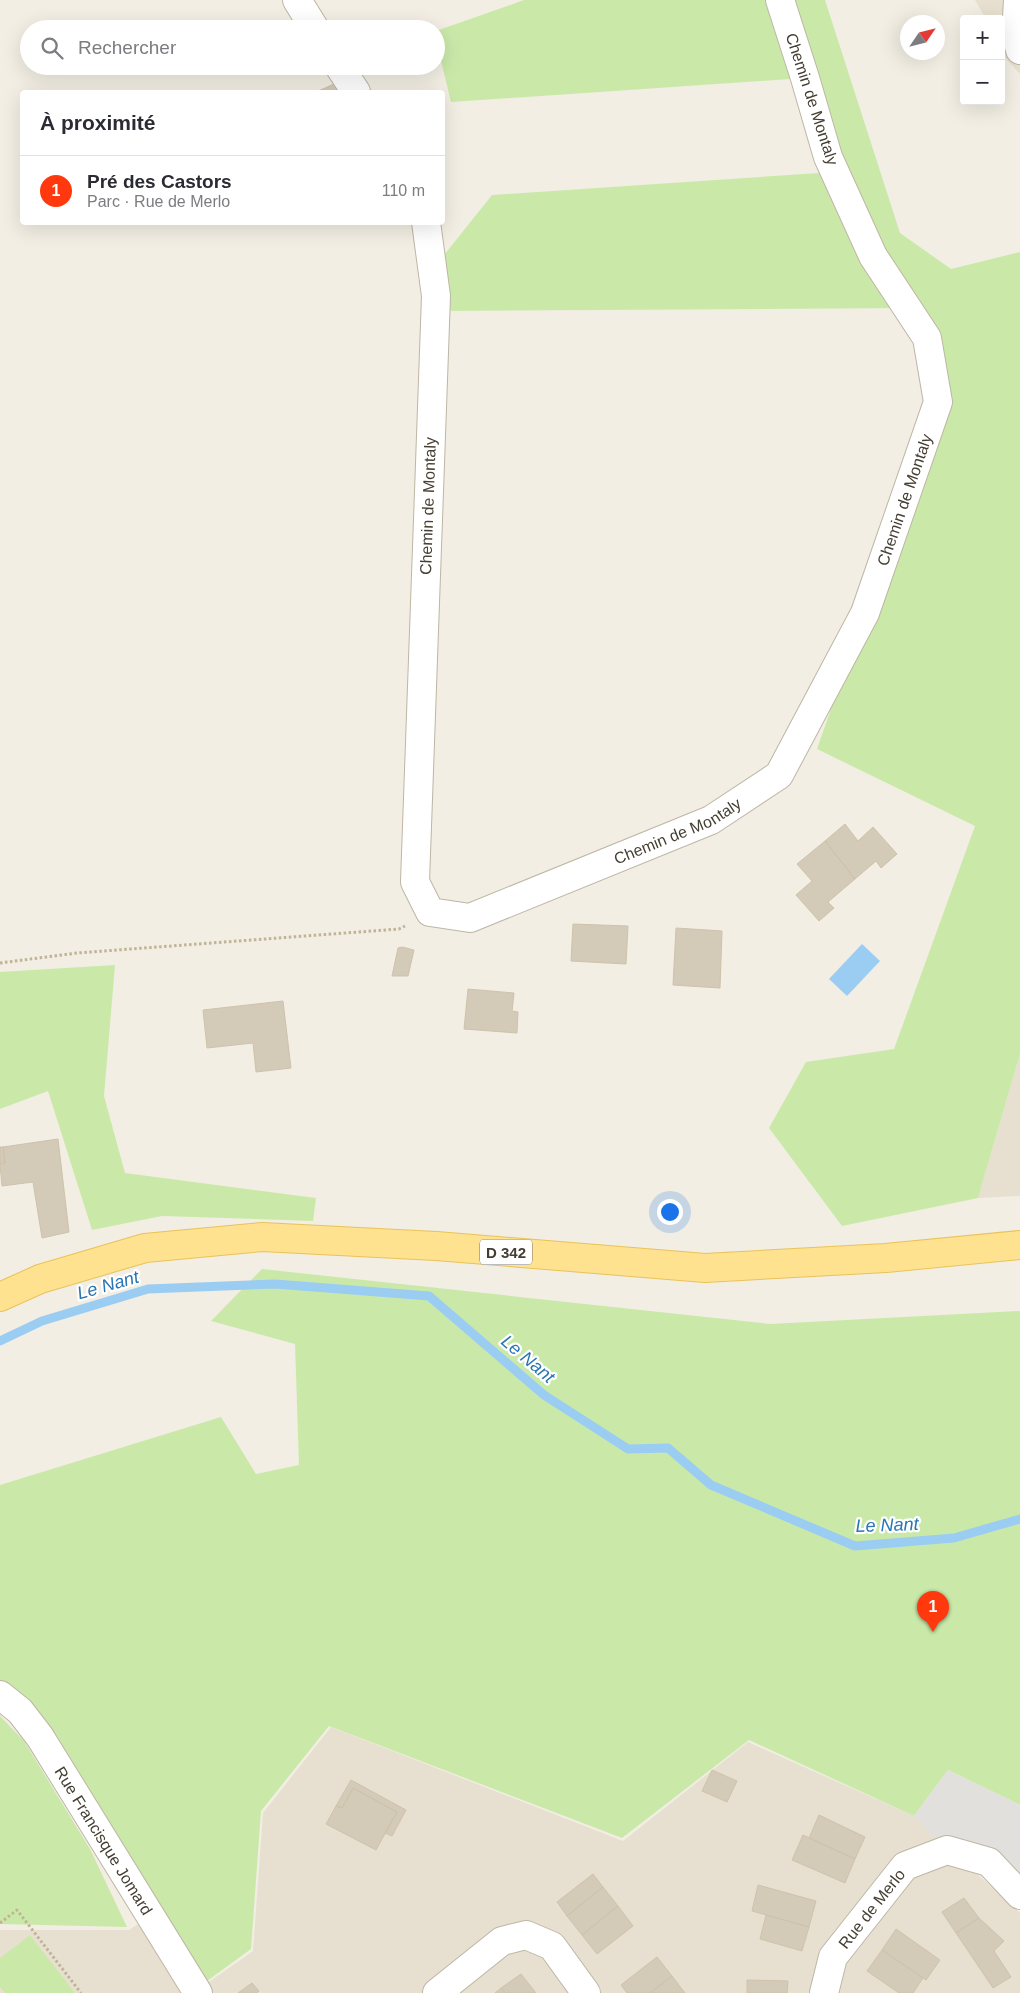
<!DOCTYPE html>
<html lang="fr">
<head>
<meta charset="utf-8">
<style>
	body { margin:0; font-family:Arial,sans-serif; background:#f2f2f3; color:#2b2b33 }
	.controls { position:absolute; right:15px; top:15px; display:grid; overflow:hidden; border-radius:5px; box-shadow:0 5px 20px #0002 }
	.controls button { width:45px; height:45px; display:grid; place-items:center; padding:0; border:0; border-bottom:1px solid #e1e1e2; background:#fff; color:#2b2b33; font:25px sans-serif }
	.compass { position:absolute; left:900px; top:15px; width:45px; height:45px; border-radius:50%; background:#fff; box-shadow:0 5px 20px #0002; rotate:55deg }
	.you { position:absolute; left:669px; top:1211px; width:18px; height:18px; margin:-12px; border:4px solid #fff; border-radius:50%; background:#1a73e8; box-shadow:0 0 0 8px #1a73e833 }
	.badge { display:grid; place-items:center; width:32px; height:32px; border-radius:50%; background:#ff380d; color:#fff; font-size:16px; font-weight:700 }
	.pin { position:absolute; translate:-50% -41px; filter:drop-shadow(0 1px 2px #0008) }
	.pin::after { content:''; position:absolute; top:26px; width:18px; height:15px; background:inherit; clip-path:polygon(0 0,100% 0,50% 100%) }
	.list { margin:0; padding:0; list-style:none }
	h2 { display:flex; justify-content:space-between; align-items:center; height:65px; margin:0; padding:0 20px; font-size:21px }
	h2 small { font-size:16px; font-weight:400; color:#7c7c81 }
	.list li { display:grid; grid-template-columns:32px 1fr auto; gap:15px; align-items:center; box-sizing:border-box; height:70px; padding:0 20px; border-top:1px solid #e1e1e2 }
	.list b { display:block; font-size:19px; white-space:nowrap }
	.list p { margin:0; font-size:16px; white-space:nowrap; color:#7c7c81 }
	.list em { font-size:16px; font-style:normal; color:#7c7c81 }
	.icon { flex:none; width:28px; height:28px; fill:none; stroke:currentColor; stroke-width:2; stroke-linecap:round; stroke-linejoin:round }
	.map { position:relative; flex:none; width:1020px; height:1993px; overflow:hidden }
	.search { position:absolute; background:#fff; box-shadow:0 5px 20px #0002; left:20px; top:20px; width:425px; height:55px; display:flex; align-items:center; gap:12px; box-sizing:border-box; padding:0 18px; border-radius:28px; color:#7c7c81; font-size:19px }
	.panel { position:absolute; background:#fff; box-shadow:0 5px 20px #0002; left:20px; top:90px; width:425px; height:135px; border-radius:5px }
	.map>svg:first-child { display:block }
	.residential { fill:#e7e0d0 }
	.green { fill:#cae9a9 }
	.parking { fill:#e2e0dc }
	.water { fill:#9bcdf3 }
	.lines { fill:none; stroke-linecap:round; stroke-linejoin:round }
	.stream { stroke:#9bcdf3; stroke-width:9 }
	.building { fill:#d4cab8; stroke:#cfc2ab }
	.minor-casing { stroke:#beb6a5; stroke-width:30 }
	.primary-casing { stroke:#e9c25a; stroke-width:30 }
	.path { stroke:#c1b395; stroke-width:3; stroke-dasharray:2.5 2.5; stroke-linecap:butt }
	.minor { stroke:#fff; stroke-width:28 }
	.primary { stroke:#ffe28f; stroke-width:28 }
	.labels { text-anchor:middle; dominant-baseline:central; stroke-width:4.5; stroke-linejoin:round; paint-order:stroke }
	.shield { fill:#fff; stroke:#7c7870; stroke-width:1 }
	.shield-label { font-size:15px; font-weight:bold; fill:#443e33 }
	.street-label { font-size:16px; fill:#443e33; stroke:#fff }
	.water-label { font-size:18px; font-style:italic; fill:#2875b4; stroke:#fff }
</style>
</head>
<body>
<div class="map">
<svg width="1020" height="1993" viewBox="0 0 1020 1993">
	<rect width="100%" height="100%" fill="#f2eee3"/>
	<path class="residential" d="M 975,0 L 1020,0 L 1020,74 L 1006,59 L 1001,50 L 1001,19 L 986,19 Z
		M 1020,1054 L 1020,1196 L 978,1198 Z
		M 331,1727 L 623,1841 L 748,1742 L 914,1816 L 1020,1913 L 1020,1993 L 0,1993 L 0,1930 L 129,1930 L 163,1908 L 209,1982 L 253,1951 L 263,1813 Z"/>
	<path class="green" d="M 524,0 L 825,0 L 900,233 L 951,269 L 1020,252 L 1020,1054 L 978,1198 L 842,1226 L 769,1128 L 806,1062 L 894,1049 L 975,826 L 817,749 L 938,402 L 907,308 L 447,311 L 444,255 L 492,195 L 834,172 L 805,78 L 451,102 L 436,40 L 436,31 Z
		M 115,965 L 104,1096 L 125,1173 L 316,1198 L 313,1221 L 162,1216 L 92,1230 L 48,1091 L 0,1109 L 0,972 Z
		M 262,1269 L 770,1324 L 1020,1311 L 1020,1805 L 948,1770 L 914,1816 L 749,1740 L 622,1838 L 329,1726 L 261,1811 L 251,1949 L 207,1981 L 190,1958 L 56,1734 L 32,1704 L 0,1681 L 0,1485 L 221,1417 L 256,1474 L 299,1465 L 295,1344 L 211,1321 Z
		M 0,1716 L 24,1741 L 90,1849 L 127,1927 L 0,1924 Z
		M 30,1935 L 75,1993 L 5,1993 L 0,1987 L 0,1958 Z"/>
	<path class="parking" d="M 948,1770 L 1020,1805 L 1020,1895 L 947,1850 L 914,1816 Z"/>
	<path class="water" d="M 862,944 L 880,961 L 847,996 L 829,979 Z"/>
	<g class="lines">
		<path class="stream" d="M 0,1341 L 42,1321 L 148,1289 L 275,1284 L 429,1296 L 544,1395 L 628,1449 L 668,1448 L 711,1485 L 855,1546 L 954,1538 L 1020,1519"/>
	</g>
	<path class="building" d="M 334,84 L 339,92 L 316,92 Z
		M 845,824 L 858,841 L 873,827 L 897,854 L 881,868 L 876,861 L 855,879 L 825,841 Z
		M 825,841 L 855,879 L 828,902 L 834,908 L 819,921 L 796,895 L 812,881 L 797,864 Z
		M 573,924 L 628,926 L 626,964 L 571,961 Z
		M 676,928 L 722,931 L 720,988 L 673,985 Z
		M 402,947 L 414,950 L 408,976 L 392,976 L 398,948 Z
		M 468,989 L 514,993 L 512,1011 L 518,1012 L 517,1033 L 464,1029 Z
		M 283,1001 L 291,1068 L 256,1072 L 253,1043 L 207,1048 L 203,1010 Z
		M 58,1139 L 69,1232 L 42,1238 L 33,1182 L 2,1186 L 0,1164 L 5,1163 L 3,1147 Z
		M 0,1147 L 3,1147 L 5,1163 L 0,1164 Z
		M 712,1770 L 737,1781 L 727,1802 L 702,1791 Z
		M 351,1780 L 406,1810 L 392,1836 L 385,1833 L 397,1812 L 353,1788 L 342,1808 L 336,1806 Z
		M 353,1788 L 397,1812 L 376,1850 L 326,1824 L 336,1806 L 342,1808 Z
		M 819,1815 L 865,1837 L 855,1859 L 809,1838 Z
		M 803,1835 L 855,1859 L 845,1883 L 792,1860 Z
		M 593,1874 L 603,1887 L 567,1916 L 557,1902 Z
		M 758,1885 L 816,1901 L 809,1927 L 752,1911 Z
		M 603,1887 L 618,1906 L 582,1935 L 567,1916 Z
		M 964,1898 L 979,1918 L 956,1933 L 942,1912 Z
		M 618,1906 L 633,1926 L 597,1954 L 582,1935 Z
		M 766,1915 L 809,1927 L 802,1951 L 760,1939 Z
		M 979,1918 L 1004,1941 L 994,1951 L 1011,1977 L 993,1988 L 956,1933 Z
		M 896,1929 L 940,1960 L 926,1980 L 882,1950 Z
		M 882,1950 L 923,1978 L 913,1993 L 899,1993 L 867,1971 Z
		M 657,1957 L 672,1976 L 650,1993 L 627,1993 L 621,1985 Z
		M 521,1974 L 536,1993 L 505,1993 L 501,1988 Z
		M 672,1976 L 685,1993 L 650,1993 Z
		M 747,1980 L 788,1981 L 787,1993 L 747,1993 Z
		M 252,1983 L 259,1991 L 257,1993 L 238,1993 Z
		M 501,1988 L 505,1993 L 495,1993 Z"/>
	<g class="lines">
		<defs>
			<g id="minor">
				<path d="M 297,0 L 315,29"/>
				<path d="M 1018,0 L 1016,35 L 1020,50"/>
				<path d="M 339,66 L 356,92"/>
				<path id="s1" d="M 426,222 L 436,296 L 415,882 L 430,912 L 470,918 L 711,820 L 779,775 L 865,613 L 938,402 L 927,338 L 873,256 L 828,157 L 805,78 L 780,0"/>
				<path id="s2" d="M 0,1695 L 20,1711 L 40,1737 L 198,1993"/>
				<path d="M 437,1993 L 502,1941 L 526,1935 L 552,1946 L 586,1993"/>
				<path id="s3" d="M 824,1993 L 833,1957 L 905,1866 L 947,1850 L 989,1862 L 1020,1895"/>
			</g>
			<path id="primary" d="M 0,1297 L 40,1279 L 145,1248 L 262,1237 L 436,1246 L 705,1268 L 886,1258 L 1020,1245"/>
		</defs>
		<use href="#minor" class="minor-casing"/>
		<use href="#primary" class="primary-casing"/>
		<path class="path" d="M 0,963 L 77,953 L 399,929 L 405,926
			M 0,1923 L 17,1910 L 81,1993"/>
		<use href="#minor" class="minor"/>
		<use href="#primary" class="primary"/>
	</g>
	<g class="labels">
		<rect class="shield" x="480" y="1239.5" width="52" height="25" rx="4"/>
		<g class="shield-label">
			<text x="506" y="1252">D 342</text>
		</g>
		<g class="street-label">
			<text transform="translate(812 99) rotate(72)">Chemin de Montaly</text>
			<text stroke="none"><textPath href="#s1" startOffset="1380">Chemin de Montaly</textPath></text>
			<text transform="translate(428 506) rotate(-88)">Chemin de Montaly</text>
			<text stroke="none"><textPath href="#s1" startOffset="960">Chemin de Montaly</textPath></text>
			<text stroke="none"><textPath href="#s2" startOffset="180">Rue Francisque Jomard</textPath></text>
			<text stroke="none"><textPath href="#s3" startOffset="99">Rue de Merlo</textPath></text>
		</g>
		<g class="water-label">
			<text transform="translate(108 1285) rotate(-16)">Le Nant</text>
			<text transform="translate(528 1359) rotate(40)">Le Nant</text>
			<text transform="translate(887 1525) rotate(-2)">Le Nant</text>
		</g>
	</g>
</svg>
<div class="controls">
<button>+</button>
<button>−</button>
</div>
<svg class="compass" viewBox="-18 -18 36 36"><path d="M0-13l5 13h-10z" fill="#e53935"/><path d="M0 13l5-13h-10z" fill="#7c7c81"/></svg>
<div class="you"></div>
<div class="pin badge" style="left:933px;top:1632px">1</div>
<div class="search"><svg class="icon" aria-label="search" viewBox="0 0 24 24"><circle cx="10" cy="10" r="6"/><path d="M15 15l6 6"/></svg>Rechercher</div>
<section class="panel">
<h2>À proximité<small></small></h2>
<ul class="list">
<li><span class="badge">1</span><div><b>Pré des Castors</b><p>Parc · Rue de Merlo</p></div><em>110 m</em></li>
</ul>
</section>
</div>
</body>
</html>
